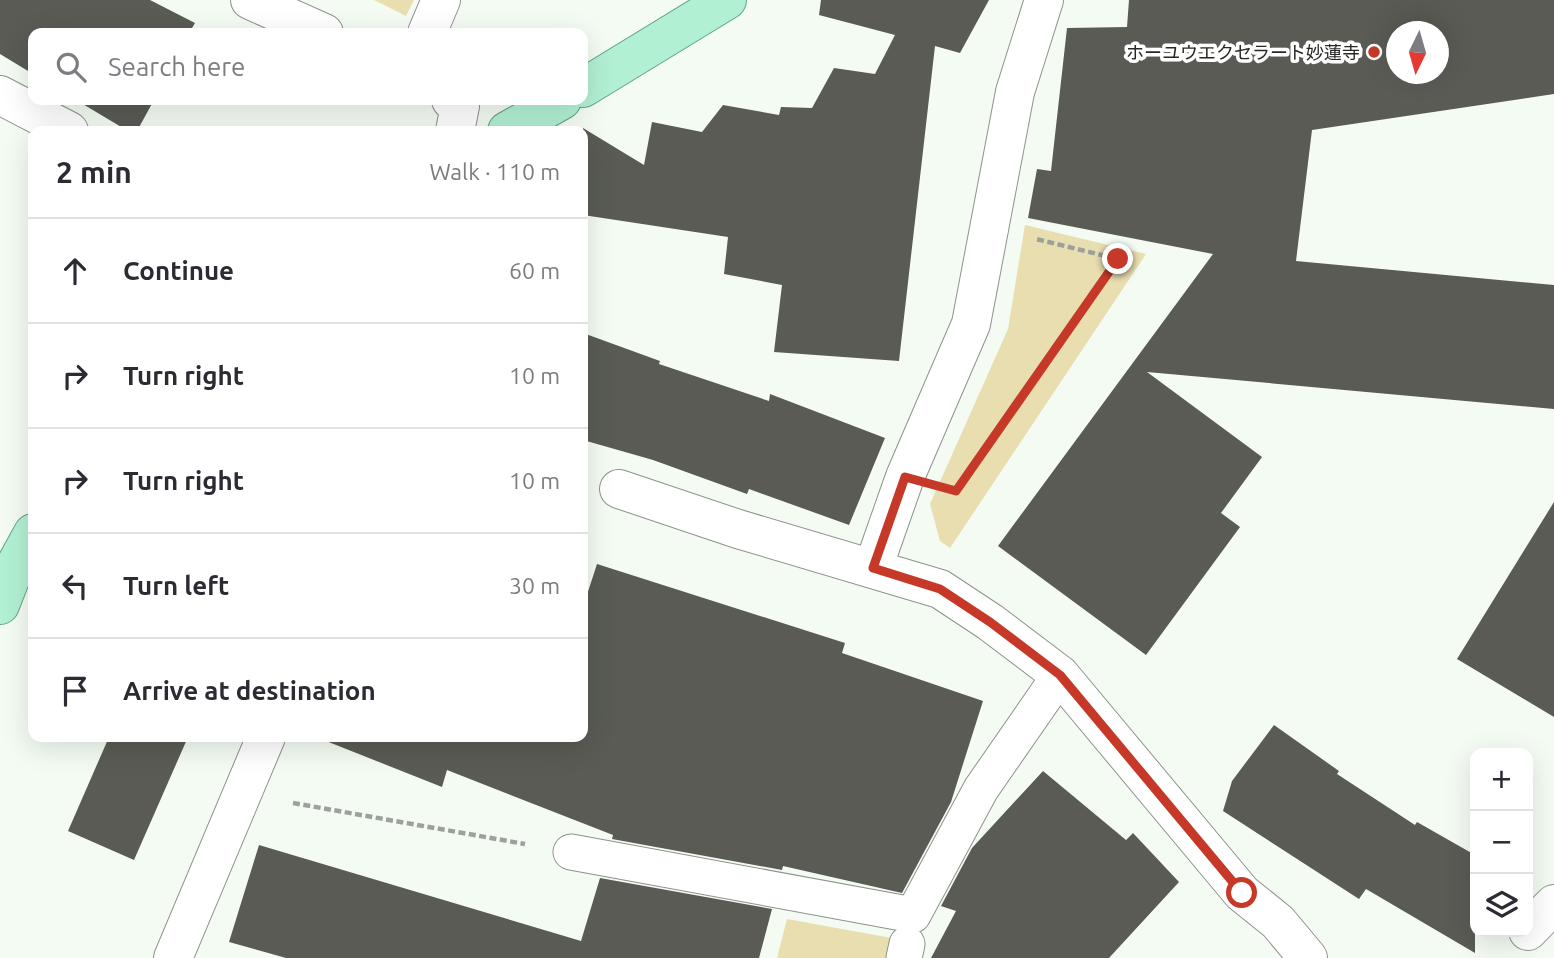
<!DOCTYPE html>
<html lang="en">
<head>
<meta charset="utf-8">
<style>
	body { margin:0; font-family:Ubuntu,"Noto Sans JP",sans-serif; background:#f2f2f3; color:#2b2b33 }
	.controls { position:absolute; right:21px; bottom:21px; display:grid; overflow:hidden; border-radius:14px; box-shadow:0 7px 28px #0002 }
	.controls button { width:63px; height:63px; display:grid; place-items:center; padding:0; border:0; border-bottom:2px solid #e1e1e2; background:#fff; color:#2b2b33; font:35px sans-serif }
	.compass { position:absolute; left:1386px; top:21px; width:63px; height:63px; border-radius:50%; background:#fff; box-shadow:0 7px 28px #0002; rotate:185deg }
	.stop { position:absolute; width:21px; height:21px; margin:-16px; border:5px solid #c63928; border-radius:50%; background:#fff }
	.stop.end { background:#c63928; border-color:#fff; box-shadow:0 2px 7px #0008 }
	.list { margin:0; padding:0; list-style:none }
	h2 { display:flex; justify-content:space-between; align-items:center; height:91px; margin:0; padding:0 28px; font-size:30px }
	h2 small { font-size:23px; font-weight:400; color:#7c7c81 }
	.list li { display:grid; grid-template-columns:46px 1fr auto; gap:21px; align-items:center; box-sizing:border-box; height:105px; padding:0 28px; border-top:2px solid #e1e1e2 }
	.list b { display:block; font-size:26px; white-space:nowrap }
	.list em { font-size:23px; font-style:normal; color:#7c7c81 }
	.icon { flex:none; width:38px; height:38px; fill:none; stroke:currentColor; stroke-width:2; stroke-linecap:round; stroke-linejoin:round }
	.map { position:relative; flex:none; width:1554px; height:958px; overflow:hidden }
	.search { position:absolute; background:#fff; box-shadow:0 7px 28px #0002; left:28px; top:28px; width:560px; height:77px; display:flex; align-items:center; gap:18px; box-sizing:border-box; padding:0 24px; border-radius:14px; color:#7c7c81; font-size:26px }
	.panel { position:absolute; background:#fff; box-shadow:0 7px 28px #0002; left:28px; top:126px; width:560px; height:616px; border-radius:14px }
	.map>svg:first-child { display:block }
	.green { fill:#e8deb0 }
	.building { fill:#595b54; fill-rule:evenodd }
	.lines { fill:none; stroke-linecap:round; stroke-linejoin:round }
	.pedestrian-casing { stroke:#8d938b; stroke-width:37 }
	.minor-casing { stroke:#8d938b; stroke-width:40 }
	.primary-casing { stroke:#60a483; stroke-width:40 }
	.path { stroke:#9ca19b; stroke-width:4.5; stroke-dasharray:7 3.5; stroke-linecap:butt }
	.pedestrian { stroke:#fff; stroke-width:35 }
	.minor { stroke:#fff; stroke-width:38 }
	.primary { stroke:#b2f0d3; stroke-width:38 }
	.route { stroke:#c63928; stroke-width:9 }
	.poi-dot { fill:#c63928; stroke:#fff; stroke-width:2.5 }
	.labels { text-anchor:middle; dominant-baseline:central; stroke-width:7; stroke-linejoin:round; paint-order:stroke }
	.poi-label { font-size:18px; fill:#262825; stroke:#fff; text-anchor:end }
</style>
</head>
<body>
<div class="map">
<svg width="1554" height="958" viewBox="0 0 1554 958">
	<rect width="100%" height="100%" fill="#f4fbf3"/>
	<path class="green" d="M 374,0 L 414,0 L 406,16 Z
		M 1025,225 L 1146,254 L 950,548 L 940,541 L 930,504 L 1008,329 Z
		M 787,919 L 897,939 L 893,958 L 777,958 Z"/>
	<path class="building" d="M 0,0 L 150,0 L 195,23 L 189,33 L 33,33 L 33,74 L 0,54 Z
		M 821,0 L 989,0 L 960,53 L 935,46 L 899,361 L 774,352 L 782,285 L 724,274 L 728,237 L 583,215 L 583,128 L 644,165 L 652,122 L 702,132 L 723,105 L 779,115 L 781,107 L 812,108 L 834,68 L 875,74 L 895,35 L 819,15 Z
		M 1129,0 L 1554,0 L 1554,94 L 1312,130 L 1296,261 L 1554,285 L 1554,409 L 1147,372 L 1262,457 L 1221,513 L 1240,527 L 1146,655 L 998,546 L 1213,254 L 1028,218 L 1037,169 L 1051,171 L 1067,28 L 1127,27 ZM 1396,32 L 1438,32 L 1438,74 L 1396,74 Z
		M 76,100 L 154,100 L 137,131 L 128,131 Z
		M 583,333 L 660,361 L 659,364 L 769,401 L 770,394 L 885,438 L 849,525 L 749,489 L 747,494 L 653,460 L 583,440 Z
		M 1554,502 L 1554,717 L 1457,659 Z
		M 597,564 L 845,643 L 842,653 L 983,701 L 951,802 L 902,893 L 783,866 L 782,870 L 612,839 L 613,835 L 447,770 L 442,787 L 321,739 L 583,737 L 583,607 Z
		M 1274,725 L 1339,771 L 1337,774 L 1415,825 L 1417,822 L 1475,855 L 1475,953 L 1366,889 L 1359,899 L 1223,811 L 1232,781 Z
		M 109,737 L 188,737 L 134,860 L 68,831 Z
		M 1043,771 L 1126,840 L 1133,833 L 1179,882 L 1109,958 L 931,958 L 956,911 L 941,906 L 972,848 Z
		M 259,845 L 581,941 L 600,878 L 772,909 L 759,958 L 286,958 L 229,942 Z"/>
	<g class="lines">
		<defs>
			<path id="pedestrian" d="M 571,852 L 913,915 L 981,789 L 1060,675
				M 904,958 L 907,944"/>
			<path id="minor" d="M 250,0 L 324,33
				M 427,33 L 441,0
				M 0,95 L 69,131
				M 451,100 L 460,106 L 455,131
				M 619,489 L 738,529 L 940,589 L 990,622 L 1060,675 L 1242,893 L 1278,922 L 1308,958
				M 873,568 L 905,477 L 971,324 L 1015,92 L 1044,0
				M 1528,931 L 1554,904
				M 173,958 L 266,737"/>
			<path id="primary" d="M 583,88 L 727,0
				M 507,131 L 562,100
				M 0,605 L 16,564 L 33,533"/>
		</defs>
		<use href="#pedestrian" class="pedestrian-casing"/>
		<use href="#minor" class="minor-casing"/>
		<use href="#primary" class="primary-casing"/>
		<path class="path" d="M 957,489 L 1118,259 L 1036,239
			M 293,803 L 525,844"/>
		<use href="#pedestrian" class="pedestrian"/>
		<use href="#minor" class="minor"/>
		<use href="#primary" class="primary"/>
	</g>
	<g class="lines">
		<path class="route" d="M 1118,259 L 956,491 L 905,477 L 873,568 L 940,589 L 990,622 L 1060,675 L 1242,893"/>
	</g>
	<circle class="poi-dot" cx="1374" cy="52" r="7"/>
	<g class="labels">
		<g class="poi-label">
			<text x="1360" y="52">ホーユウエクセラート妙蓮寺</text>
		</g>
	</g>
</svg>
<div class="controls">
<button>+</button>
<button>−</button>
<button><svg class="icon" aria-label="layers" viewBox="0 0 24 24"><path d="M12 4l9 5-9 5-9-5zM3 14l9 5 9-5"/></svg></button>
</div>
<svg class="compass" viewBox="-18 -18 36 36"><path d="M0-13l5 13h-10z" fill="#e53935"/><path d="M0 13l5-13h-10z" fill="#7c7c81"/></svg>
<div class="stop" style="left:1242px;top:893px"></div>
<div class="stop end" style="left:1118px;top:259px"></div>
<div class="search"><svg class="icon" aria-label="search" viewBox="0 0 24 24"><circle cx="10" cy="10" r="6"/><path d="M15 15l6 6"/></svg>Search here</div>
<section class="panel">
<h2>2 min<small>Walk · 110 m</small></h2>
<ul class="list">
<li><svg class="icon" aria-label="ahead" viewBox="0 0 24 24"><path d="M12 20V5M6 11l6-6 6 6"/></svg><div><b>Continue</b></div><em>60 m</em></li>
<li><svg class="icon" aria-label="right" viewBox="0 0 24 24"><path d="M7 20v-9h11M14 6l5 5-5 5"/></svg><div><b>Turn right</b></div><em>10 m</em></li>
<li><svg class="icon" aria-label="right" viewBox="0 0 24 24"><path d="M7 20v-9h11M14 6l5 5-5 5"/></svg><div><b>Turn right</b></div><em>10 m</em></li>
<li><svg class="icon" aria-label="left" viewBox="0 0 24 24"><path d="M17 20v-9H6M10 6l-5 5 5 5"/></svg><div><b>Turn left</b></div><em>30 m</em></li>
<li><svg class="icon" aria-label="arrive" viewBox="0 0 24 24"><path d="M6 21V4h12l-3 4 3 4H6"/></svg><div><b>Arrive at destination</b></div></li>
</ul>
</section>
</div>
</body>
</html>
